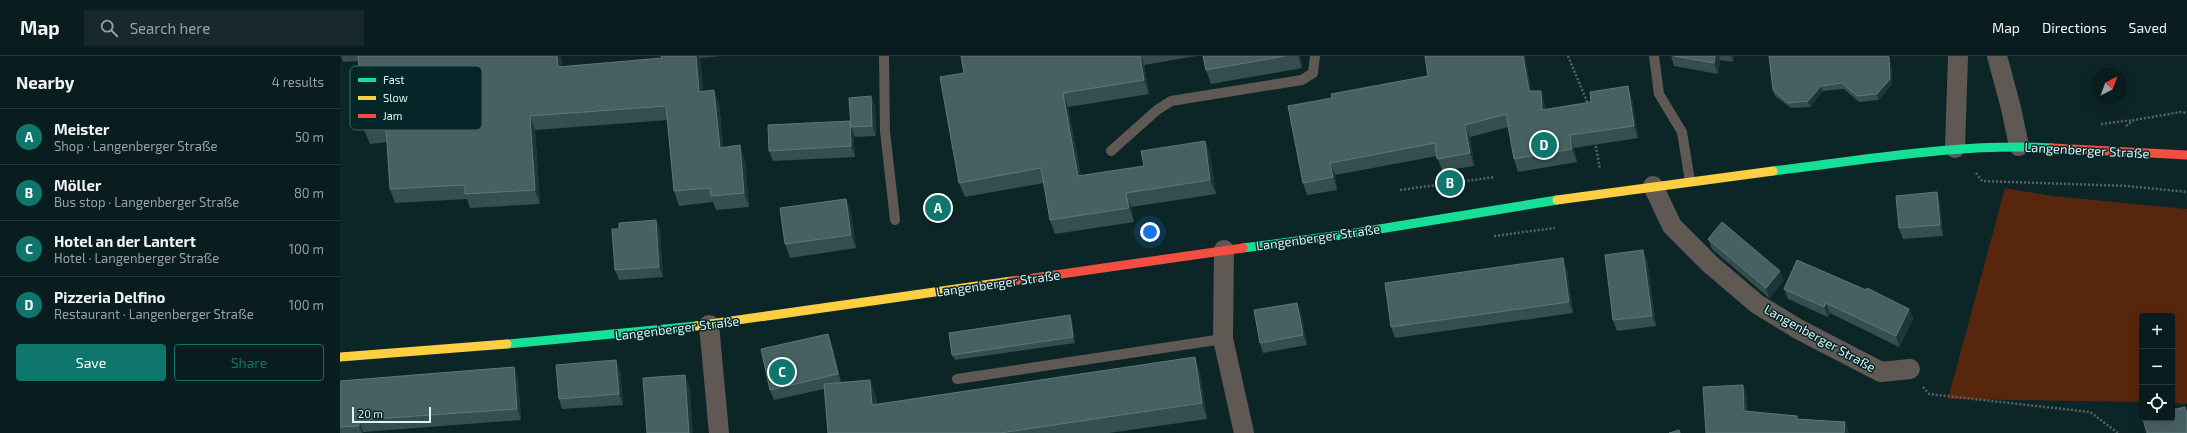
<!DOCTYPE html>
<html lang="en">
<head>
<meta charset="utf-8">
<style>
	body { margin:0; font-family:"Exo 2",sans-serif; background:#17292b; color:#f1f3f6 }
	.controls { position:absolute; right:12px; bottom:12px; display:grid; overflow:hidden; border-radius:4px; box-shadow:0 4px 16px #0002 }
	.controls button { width:36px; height:36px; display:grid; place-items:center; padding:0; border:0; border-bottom:1px solid #293a3c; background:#091c1e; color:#f1f3f6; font:20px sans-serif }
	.compass { position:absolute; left:1751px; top:12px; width:36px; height:36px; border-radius:50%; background:#091c1e; box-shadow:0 4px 16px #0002; rotate:41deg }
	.scale { position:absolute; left:12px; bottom:10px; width:79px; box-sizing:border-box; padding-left:4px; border:2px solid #dcf3f3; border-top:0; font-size:11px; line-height:14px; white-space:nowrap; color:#dcf3f3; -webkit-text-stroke:3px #042628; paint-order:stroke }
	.you { position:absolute; left:810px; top:176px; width:14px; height:14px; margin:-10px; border:3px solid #fff; border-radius:50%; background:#1a73e8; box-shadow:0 0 0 6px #1a73e833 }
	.badge { display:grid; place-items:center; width:26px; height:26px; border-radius:50%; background:#0f766e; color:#fff; font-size:13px; font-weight:700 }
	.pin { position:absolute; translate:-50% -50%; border:2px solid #fff; box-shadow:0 1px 4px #0006 }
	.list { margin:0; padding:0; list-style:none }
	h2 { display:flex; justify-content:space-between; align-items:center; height:52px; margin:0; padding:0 16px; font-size:17px }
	h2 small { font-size:13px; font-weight:400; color:#99a1a4 }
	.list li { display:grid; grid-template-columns:26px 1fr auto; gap:12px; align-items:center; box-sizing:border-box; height:56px; padding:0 16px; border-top:1px solid #293a3c }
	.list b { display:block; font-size:15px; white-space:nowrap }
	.list p { margin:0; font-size:13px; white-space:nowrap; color:#99a1a4 }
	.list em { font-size:13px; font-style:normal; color:#99a1a4 }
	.actions { display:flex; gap:8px; padding:12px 16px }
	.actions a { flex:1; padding:9px 0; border:1px solid #0f766e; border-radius:4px; text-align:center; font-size:14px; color:#0f766e }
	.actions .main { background:#0f766e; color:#fff }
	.icon { flex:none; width:22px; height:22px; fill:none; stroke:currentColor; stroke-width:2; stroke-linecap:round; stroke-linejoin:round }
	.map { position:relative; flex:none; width:1847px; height:377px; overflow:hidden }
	header { display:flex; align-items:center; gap:24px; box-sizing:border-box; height:56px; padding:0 20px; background:#091c1e; border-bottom:1px solid #293a3c }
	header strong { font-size:19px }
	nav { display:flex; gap:22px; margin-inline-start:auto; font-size:14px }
	.search { width:280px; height:36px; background:#17292b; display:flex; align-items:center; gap:10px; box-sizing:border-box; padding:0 14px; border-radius:4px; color:#99a1a4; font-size:15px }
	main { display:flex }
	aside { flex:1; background:#091c1e }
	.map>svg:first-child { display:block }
	.green { fill:#58260d }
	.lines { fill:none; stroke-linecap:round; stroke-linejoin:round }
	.path { stroke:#5e605e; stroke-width:2.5; stroke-dasharray:2 2; stroke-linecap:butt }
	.lane { stroke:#605953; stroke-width:10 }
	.street { stroke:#605953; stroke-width:20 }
	.fast { stroke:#16e098; stroke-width:9 }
	.slow { stroke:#ffcf43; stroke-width:9 }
	.jam { stroke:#f24e42; stroke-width:9 }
	.wall { fill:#354f51 }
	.shaded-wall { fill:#1d3739 }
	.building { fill:#476163; stroke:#5e7879 }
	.labels { text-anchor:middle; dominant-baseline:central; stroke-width:3; stroke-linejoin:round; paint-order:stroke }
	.street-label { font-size:13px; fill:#dcf3f3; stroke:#042628 }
	.key { fill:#042628; stroke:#456465; stroke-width:1 }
	.key-label { font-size:11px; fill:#dcf3f3 }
</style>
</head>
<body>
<header>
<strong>Map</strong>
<div class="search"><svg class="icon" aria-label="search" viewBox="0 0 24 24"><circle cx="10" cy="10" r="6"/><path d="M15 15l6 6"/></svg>Search here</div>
<nav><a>Map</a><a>Directions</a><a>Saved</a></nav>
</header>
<main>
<aside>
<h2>Nearby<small>4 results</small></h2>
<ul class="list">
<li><span class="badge">A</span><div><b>Meister</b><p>Shop · Langenberger Straße</p></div><em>50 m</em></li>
<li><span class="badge">B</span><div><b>Möller</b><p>Bus stop · Langenberger Straße</p></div><em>80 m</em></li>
<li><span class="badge">C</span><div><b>Hotel an der Lantert</b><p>Hotel · Langenberger Straße</p></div><em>100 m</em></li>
<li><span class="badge">D</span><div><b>Pizzeria Delfino</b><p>Restaurant · Langenberger Straße</p></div><em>100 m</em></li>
</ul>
<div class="actions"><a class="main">Save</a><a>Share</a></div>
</aside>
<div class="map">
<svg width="1847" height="377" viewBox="0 0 1847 377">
	<rect width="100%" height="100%" fill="#0c2628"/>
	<path class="green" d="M 1665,132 L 1712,140 L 1847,153 L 1847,348 L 1832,347 L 1832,260 L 1802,260 L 1802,346 L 1608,343 Z"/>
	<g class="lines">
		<path class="path" d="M 1228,0 L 1248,48
			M 1761,68 L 1794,64
			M 1786,70 L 1794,64 L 1841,56 L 1847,57
			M 1255,86 L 1260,113
			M 1636,117 L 1642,125 L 1787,130 L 1847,136
			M 1060,134 L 1155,121
			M 1154,180 L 1215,172
			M 1583,331 L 1589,338 L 1750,356 L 1778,377"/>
		<path class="lane" d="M 544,0 L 545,75 L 555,164
			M 1314,0 L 1319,38 L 1342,76 L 1350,125
			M 771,95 L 817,54 L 831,45 L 962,24 L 973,17 L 975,0
			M 617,323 L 883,283"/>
		<path class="street" d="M 1657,0 L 1671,52 L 1679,90
			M 1615,92 L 1618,0
			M 1313,130 L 1332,170 L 1370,208 L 1417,248 L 1458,273 L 1541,316 L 1570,313
			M 884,194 L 883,283 L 904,377
			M 369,269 L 379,377"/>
		<path class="fast" d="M 1433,115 C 1526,104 1618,87 1712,92
			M 903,192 L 1009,178 L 1217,144
			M 167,288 L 356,270"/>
		<path class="slow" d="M 1217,144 L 1433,115
			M 356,270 L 672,225
			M 0,301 L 167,288"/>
		<path class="jam" d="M 1712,92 L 1847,99
			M 672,225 L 903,192"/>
	</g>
	<path class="wall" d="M 1,0 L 221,0 L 222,11 L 322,2 L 321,0 L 381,0 L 360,2 L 363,35 L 379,48 L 383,91 L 405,104 L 409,151 L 376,154 L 373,146 L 339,150 L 334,135 L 328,64 L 195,74 L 200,148 L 130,152 L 127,143 L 55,147 L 50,133 L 47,86 L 30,88 L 24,74 L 18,5 L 3,6 Z
		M 621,0 L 856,0 L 804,9 L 809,38 L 728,51 L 741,120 L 804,110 L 865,85 L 870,99 L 876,138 L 791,151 L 794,166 L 715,178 L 710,164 L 704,127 L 625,141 L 619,127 L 624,17 Z
		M 863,0 L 960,0 L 962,12 L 871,28 L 866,14 Z
		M 1185,0 L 1191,35 L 1205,48 L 1206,54 L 1292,43 L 1298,82 L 1234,92 L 1237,106 L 1178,116 L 1174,103 L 1168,71 L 1130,81 L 1134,110 L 1102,115 L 1097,100 L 995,119 L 997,134 L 967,139 L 963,127 L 992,42 L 1088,20 Z
		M 1331,0 L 1394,0 L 1393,6 L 1380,4 L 1378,18 L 1334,10 Z
		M 1551,7 L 1552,28 L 1539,44 L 1519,46 L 1504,33 L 1483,35 L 1470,51 L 1451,52 L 1435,40 L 1433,34 Z
		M 531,40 L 535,51 L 536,80 L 515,81 L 513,76 L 515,101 L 433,105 L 429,95 L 510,65 L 511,70 Z
		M 506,143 L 511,157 L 516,192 L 450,202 L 445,188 Z
		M 1600,147 L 1603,180 L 1563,183 L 1559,172 Z
		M 316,164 L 320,174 L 323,221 L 279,224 L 275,214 L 279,173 Z
		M 1368,183 L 1444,225 L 1429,242 L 1372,193 Z
		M 1307,204 L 1316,270 L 1277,275 L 1273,264 Z
		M 1227,214 L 1233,257 L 1055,282 L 1051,271 Z
		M 1444,233 L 1569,253 L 1573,263 L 1559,291 L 1490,257 L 1488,261 L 1448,243 Z
		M 961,257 L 967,289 L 923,297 L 920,287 Z
		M 730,259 L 732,265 L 735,287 L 615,304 L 612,299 Z
		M 492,288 L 501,326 L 536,339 L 537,348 L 855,301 L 860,317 L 867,363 L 769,377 L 488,377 L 484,333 L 434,344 L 430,334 Z
		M 174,311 L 178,322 L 181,364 L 23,376 L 23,377 L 0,377 L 0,325 Z
		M 280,315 L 283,349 L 222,353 L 219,343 Z"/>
	<path class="shaded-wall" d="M 217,0 L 221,0 L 223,25 L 218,11 Z
		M 356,0 L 359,0 L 360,2 L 364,50 L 359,36 Z
		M 800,0 L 801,0 L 804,9 L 809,38 L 804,24 Z
		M 958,0 L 960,0 L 962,12 Z
		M 1183,0 L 1185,0 L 1193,48 L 1189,35 Z
		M 1375,0 L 1379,0 L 1380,4 L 1378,18 L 1374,7 Z
		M 1391,0 L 1394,0 L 1393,6 Z
		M 1549,1 L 1551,7 L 1552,28 L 1539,44 L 1537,38 Z
		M 1288,30 L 1292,43 L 1298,82 L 1294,70 Z
		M 1481,30 L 1483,35 L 1470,51 L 1468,45 Z
		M 374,34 L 379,48 L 385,106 L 380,92 Z
		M 1201,35 L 1205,48 L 1207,67 L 1202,54 Z
		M 723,37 L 728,51 L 743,134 L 738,120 Z
		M 531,40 L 535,51 L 536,80 L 532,70 Z
		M 190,60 L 195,74 L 200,148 L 195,134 Z
		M 510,65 L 513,76 L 515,101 L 511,90 Z
		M 1125,69 L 1130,81 L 1134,110 L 1130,97 Z
		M 1230,79 L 1234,92 L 1237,106 L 1232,93 Z
		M 865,85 L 870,99 L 876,138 L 870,124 Z
		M 400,89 L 405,104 L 409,151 L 404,137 Z
		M 990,107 L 995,119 L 997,134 L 993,121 Z
		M 1597,136 L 1600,147 L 1603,180 L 1600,169 Z
		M 786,137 L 791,151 L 794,166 L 789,152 Z
		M 506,143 L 511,157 L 516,192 L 511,179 Z
		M 316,164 L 320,174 L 323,221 L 319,211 Z
		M 1303,194 L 1307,204 L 1316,270 L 1312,260 Z
		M 1223,202 L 1227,214 L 1233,257 L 1229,246 Z
		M 1440,215 L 1444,225 L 1429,242 L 1426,232 Z
		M 957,247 L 961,257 L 967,289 L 963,279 Z
		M 1486,247 L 1490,257 L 1488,261 L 1484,251 Z
		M 1569,253 L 1573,263 L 1559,291 L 1556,280 Z
		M 730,259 L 732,265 L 735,287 L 733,281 Z
		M 488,278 L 492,288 L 501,329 L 498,318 Z
		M 855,301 L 860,317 L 867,363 L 862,347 Z
		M 276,304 L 280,315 L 283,349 L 279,338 Z
		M 174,311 L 178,322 L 181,364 L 177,353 Z
		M 345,319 L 350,332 L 353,377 L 349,377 Z
		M 530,324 L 536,339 L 538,364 L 532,349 Z
		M 1403,329 L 1407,340 L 1408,366 L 1404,355 Z
		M 19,364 L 23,376 L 23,377 L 22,377 L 19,370 Z
		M 1505,366 L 1509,376 L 1509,377 L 1504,377 Z"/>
	<path class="building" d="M 18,0 L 217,0 L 218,11 L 322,2 L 321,0 L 356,0 L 359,36 L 374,34 L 380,92 L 400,89 L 404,137 L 371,140 L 370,132 L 334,135 L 326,50 L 190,60 L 195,134 L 125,138 L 125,129 L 50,133 L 46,72 L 24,74 Z
		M 621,0 L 800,0 L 804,24 L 723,37 L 738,120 L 804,110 L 801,95 L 865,85 L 870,124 L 786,137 L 789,152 L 710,164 L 701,112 L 619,127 L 600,21 L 624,17 Z
		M 863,0 L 945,0 L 866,14 Z
		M 1085,0 L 1183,0 L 1189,35 L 1201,35 L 1202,54 L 1251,46 L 1250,36 L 1288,30 L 1294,70 L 1230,79 L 1232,93 L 1174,103 L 1166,58 L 1125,69 L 1130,97 L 1097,103 L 1095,87 L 990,107 L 993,121 L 963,127 L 948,50 L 992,42 L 991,38 L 1088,20 Z
		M 1334,0 L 1375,0 L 1374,7 Z
		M 1429,0 L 1547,0 L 1549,1 L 1550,23 L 1537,38 L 1517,40 L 1502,27 L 1481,30 L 1468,45 L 1448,47 L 1433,34 Z
		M 531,40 L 532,70 L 511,71 L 509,42 Z
		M 510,65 L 511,90 L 429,95 L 428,69 Z
		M 1597,136 L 1600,169 L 1559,172 L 1556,140 Z
		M 506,143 L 511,179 L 445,188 L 440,152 Z
		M 316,164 L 319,211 L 275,214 L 272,173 L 279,173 L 279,167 Z
		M 1382,166 L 1440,215 L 1426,232 L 1368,183 Z
		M 1303,194 L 1312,260 L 1273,264 L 1265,199 Z
		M 1223,202 L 1229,246 L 1051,271 L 1045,227 Z
		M 1457,204 L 1526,234 L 1527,232 L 1569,253 L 1556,280 L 1486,247 L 1484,251 L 1444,233 Z
		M 957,247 L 963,279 L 920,287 L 914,254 Z
		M 730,259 L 733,281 L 612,299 L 609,277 Z
		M 488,278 L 498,318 L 430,334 L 421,293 Z
		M 855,301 L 862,347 L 660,377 L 488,377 L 484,328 L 530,324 L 532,349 Z
		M 276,304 L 279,338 L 219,343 L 216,309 Z
		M 174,311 L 177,353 L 19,364 L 19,370 L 0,371 L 0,325 Z
		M 345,319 L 349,377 L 307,377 L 303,322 Z
		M 1403,329 L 1404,355 L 1457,360 L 1457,363 L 1505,366 L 1504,377 L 1366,377 L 1363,331 Z
		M 1845,351 L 1847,358 L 1847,377 L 1807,377 L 1803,363 L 1805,362 L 1832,362 L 1832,354 Z
		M 1339,374 L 1340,377 L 1329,377 Z"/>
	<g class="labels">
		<g class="street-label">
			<text transform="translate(1747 94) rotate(3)">Langenberger Straße</text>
			<text transform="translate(978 181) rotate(-8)">Langenberger Straße</text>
			<text transform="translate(658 227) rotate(-8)">Langenberger Straße</text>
			<text transform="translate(337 272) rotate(-7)">Langenberger Straße</text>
			<text transform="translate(1480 282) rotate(29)">Langenberger Straße</text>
		</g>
	</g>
	<rect x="10" y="10" width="132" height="64" rx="6" class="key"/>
	<rect x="18" y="22" width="18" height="4" fill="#16e098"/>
	<rect x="18" y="40" width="18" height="4" fill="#ffcf43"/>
	<rect x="18" y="58" width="18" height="4" fill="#f24e42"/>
	<g class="key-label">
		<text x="43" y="28">Fast</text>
		<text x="43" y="46">Slow</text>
		<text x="43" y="64">Jam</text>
	</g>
</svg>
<div class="controls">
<button>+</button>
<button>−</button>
<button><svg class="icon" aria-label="locate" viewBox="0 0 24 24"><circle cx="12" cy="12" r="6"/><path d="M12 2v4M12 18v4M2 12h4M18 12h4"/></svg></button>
</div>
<svg class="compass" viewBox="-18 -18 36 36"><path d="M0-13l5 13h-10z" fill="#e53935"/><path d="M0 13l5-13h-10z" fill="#99a1a4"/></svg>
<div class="scale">20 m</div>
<div class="you"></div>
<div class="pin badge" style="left:598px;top:152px">A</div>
<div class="pin badge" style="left:1110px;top:127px">B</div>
<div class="pin badge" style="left:442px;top:316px">C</div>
<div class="pin badge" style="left:1204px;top:89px">D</div>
</div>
</main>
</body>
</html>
